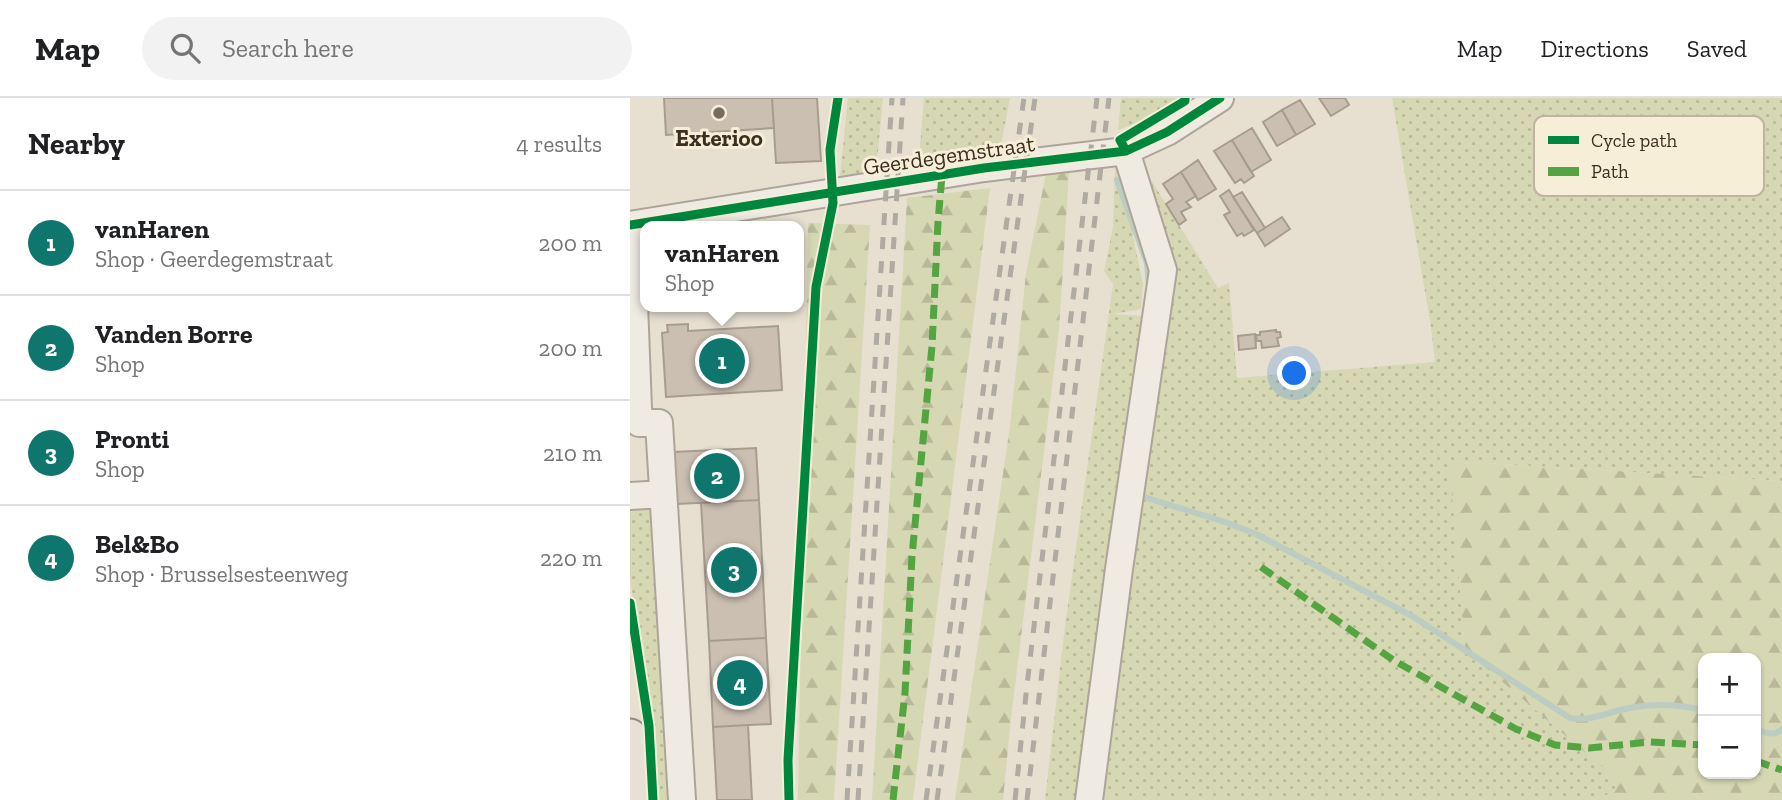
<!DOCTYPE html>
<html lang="en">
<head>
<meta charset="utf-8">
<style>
	body { margin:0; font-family:"Zilla Slab",serif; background:#f2f2f2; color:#202124 }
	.controls { position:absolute; right:21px; bottom:21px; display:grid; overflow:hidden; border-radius:14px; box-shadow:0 2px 5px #0004 }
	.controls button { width:63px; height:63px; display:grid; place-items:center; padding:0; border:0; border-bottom:2px solid #e0e0e0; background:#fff; color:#202124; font:35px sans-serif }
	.you { position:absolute; left:665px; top:276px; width:24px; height:24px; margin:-18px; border:5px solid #fff; border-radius:50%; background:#1a73e8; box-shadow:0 0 0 10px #1a73e833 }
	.badge { display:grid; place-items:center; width:46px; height:46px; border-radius:50%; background:#0f766e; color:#fff; font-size:23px; font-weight:700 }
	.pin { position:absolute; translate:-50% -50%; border:4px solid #fff; box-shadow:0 2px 7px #0006 }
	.popup { position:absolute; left:10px; top:123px; width:164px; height:91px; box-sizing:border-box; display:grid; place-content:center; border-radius:14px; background:#fff; filter:drop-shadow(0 2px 5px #0005); font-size:23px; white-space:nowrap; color:#757577 }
	.popup b { font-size:26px; color:#202124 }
	.popup::after { content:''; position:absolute; left:50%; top:100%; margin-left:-14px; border:14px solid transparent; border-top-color:#fff }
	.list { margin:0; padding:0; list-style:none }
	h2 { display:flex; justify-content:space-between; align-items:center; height:91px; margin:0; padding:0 28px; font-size:30px }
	h2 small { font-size:23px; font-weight:400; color:#757577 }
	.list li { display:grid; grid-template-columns:46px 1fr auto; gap:21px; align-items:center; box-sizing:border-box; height:105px; padding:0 28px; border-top:2px solid #e0e0e0 }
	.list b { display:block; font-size:26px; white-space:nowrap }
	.list p { margin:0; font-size:23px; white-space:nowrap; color:#757577 }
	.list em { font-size:23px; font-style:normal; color:#757577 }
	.icon { flex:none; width:38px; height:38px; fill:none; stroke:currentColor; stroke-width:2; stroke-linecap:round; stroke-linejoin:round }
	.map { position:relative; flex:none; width:1152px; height:702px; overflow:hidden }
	header { display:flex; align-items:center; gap:42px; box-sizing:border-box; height:98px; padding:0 35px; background:#fff; border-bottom:2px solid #e0e0e0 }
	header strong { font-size:33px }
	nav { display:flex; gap:38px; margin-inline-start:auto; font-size:24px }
	.search { width:490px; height:63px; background:#f2f2f2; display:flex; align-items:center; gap:18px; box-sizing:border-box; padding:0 24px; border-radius:38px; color:#757577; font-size:26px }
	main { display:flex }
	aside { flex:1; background:#fff }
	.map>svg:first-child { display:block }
	.grass { fill:url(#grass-dots) }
	.forest { fill:url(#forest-firs); fill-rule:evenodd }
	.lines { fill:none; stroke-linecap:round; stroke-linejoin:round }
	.stream { stroke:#bcccc2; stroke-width:6 }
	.building { fill:#cbbfb2; stroke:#a89c90; stroke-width:2 }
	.minor-casing { stroke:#ada599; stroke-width:30 }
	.major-casing { stroke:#928b80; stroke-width:37 }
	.minor { stroke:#efebe3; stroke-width:26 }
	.major { stroke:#e6e1d4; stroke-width:33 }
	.rail { stroke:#afaaa2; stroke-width:5; stroke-dasharray:12 12; stroke-linecap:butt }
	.quiet { stroke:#54a441; stroke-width:7; stroke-dasharray:14 7; stroke-linecap:butt }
	.cycleway-casing { stroke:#f7eed8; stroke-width:13 }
	.cycleway { stroke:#00873e; stroke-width:9 }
	.poi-dot { fill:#786c5e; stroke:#f7eed8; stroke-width:2.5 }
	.labels { text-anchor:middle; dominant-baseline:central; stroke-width:6; stroke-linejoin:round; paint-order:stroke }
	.poi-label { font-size:23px; font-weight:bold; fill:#3d2e20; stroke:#f7eed8 }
	.street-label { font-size:23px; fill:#3d2e20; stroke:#f7eed8 }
	.key { fill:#f7eed8; stroke:#bfb4a1; stroke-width:2 }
	.key-label { font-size:19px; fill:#3d2e20 }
</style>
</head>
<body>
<header>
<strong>Map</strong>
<div class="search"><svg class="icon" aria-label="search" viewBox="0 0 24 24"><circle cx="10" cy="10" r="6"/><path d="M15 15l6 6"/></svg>Search here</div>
<nav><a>Map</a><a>Directions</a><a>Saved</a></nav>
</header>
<main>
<aside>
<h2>Nearby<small>4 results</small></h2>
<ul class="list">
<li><span class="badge">1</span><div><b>vanHaren</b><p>Shop · Geerdegemstraat</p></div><em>200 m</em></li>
<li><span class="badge">2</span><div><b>Vanden Borre</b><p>Shop</p></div><em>200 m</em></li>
<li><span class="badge">3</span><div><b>Pronti</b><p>Shop</p></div><em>210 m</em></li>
<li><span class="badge">4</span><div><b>Bel&amp;Bo</b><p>Shop · Brusselsesteenweg</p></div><em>220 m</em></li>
</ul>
</aside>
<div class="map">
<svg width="1152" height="702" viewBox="0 0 1152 702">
	<defs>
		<pattern id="grass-dots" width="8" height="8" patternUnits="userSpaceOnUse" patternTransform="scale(1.75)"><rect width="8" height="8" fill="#d6d7b3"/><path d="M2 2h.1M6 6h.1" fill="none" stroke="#b9b99a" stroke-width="1.8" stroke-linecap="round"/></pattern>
		<pattern id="forest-firs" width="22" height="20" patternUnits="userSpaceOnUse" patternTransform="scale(1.75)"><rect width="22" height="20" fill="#d6d7b3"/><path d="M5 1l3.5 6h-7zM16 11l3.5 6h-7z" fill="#b9b99a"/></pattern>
	</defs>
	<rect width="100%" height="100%" fill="#e7e0d1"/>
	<path class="grass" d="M 218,0 L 253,0 L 246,74 L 210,78 Z
		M 294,0 L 380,0 L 370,52 L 289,61 Z
		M 491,0 L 548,0 L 511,23 L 488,32 Z
		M 762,0 L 1152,0 L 1152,383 L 820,363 L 835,552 L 992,685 L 970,702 L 465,702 L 537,169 L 513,69 L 588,190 L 599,185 L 607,280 L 805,264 L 801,229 Z
		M 493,68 L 504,144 L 513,185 L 511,211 L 483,216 L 512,218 L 481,449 L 451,702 L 415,702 L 435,528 L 483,186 L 474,173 L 483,129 L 485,69 Z
		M 0,409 L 18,409 L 25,412 L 42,702 L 27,702 L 22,627 L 0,480 Z"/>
	<path class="forest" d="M 439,74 L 429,232 L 381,620 L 373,702 L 325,702 L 380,328 L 396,175 L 416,76 Z
		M 360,90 L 283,702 L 242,702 L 277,100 Z
		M 178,125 L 240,127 L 204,702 L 168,702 Z
		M 819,363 L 1152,383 L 1152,702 L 970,702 L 991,685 L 835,552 ZM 1126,560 L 1126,676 L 1073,676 L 1073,560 Z"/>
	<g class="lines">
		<path class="stream" d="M 487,82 L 517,165 L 519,187
			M 507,397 L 595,424 L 626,436 L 782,518 L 940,620 C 960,624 980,613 1000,610 C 1024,605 1050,607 1073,612
			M 1126,631 C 1136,635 1143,639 1152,631"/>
	</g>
	<path class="building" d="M 34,0 L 142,0 L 144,30 L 36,37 Z
		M 142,0 L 187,0 L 191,63 L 146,65 Z
		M 689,0 L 715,0 L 719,7 L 701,18 Z
		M 670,2 L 685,26 L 666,37 L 652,12 Z
		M 652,12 L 666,37 L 647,48 L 633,24 Z
		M 622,30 L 641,62 L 621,74 L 602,42 Z
		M 602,42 L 624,78 L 614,85 L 611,81 L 605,85 L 584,53 Z
		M 568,62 L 586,91 L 568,102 L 551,74 Z
		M 551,74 L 566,98 L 556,104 L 561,109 L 551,114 L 556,122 L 549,127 L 536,106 L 543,101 L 533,86 Z
		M 599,92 L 624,132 L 614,138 L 612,135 L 607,138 L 594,117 L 600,114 L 590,98 Z
		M 612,94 L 635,130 L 627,135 L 603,99 Z
		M 652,119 L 660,131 L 635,148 L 627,135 Z
		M 58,226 L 58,233 L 148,228 L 152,292 L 36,299 L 32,235 L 38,234 L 37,227 Z
		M 646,232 L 646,234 L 650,234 L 651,239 L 647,240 L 649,248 L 632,250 L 631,243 L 627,243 L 626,237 L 630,237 L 630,234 Z
		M 625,236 L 626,250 L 609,252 L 608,238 Z
		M 126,350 L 129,402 L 47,406 L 44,354 Z
		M 129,402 L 136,540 L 79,543 L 71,405 Z
		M 136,540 L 141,626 L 83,629 L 79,543 Z
		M 118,627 L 122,702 L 87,702 L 83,629 Z"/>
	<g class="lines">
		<defs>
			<path id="minor" d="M 0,127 L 354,70 L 496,53 L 537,34 L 590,0
				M 1,127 L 8,310
				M 0,310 L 8,310 L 9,325 L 29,325 L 52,702
				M 0,398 L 33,396
				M 459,702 L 489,471 L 533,172 L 496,53"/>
			<path id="major" d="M 0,638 L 6,702"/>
		</defs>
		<use href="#minor" class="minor-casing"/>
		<use href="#major" class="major-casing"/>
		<use href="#minor" class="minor"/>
		<use href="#major" class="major"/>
		<path class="rail" d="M 217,702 L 262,0
			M 228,702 L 273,0
			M 296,702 L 394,0
			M 307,702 L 405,0
			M 385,702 L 397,587 L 467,0
			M 397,702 L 479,0"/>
		<path class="quiet" d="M 631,469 L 763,562 L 886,631 L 925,647 L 959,650 L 1020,644 L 1073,647
			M 1126,663 L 1152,672
			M 263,702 L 275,595 L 282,458 L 302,248 L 308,124 L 312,77"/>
		<defs>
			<path id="cycleway" d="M 496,53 L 490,42 L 555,3 L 555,0
				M 0,127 L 354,70 L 496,53 L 537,34 L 590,0
				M 0,505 L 19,628 L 23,702
				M 159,702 L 158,662 L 186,189 L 203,105 L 200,52 L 208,0"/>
		</defs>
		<use href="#cycleway" class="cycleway-casing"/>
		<use href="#cycleway" class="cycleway"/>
	</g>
	<circle class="poi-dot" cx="89" cy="15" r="7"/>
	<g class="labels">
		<g class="poi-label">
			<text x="89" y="40">Exterioo</text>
		</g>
		<g class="street-label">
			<text transform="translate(319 57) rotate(-8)">Geerdegemstraat</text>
		</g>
	</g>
	<rect x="904" y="18" width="230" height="80" rx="10" class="key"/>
	<rect x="918" y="38" width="31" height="8" fill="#00873e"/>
	<rect x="918" y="69" width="31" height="9" fill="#54a441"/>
	<g class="key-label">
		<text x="961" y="49">Cycle path</text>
		<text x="961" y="80">Path</text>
	</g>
</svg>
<div class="controls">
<button>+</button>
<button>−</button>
</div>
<div class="you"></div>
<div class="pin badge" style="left:92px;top:263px">1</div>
<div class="popup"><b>vanHaren</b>Shop</div>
<div class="pin badge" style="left:87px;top:378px">2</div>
<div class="pin badge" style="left:104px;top:472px">3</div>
<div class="pin badge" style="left:110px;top:585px">4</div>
</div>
</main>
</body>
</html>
